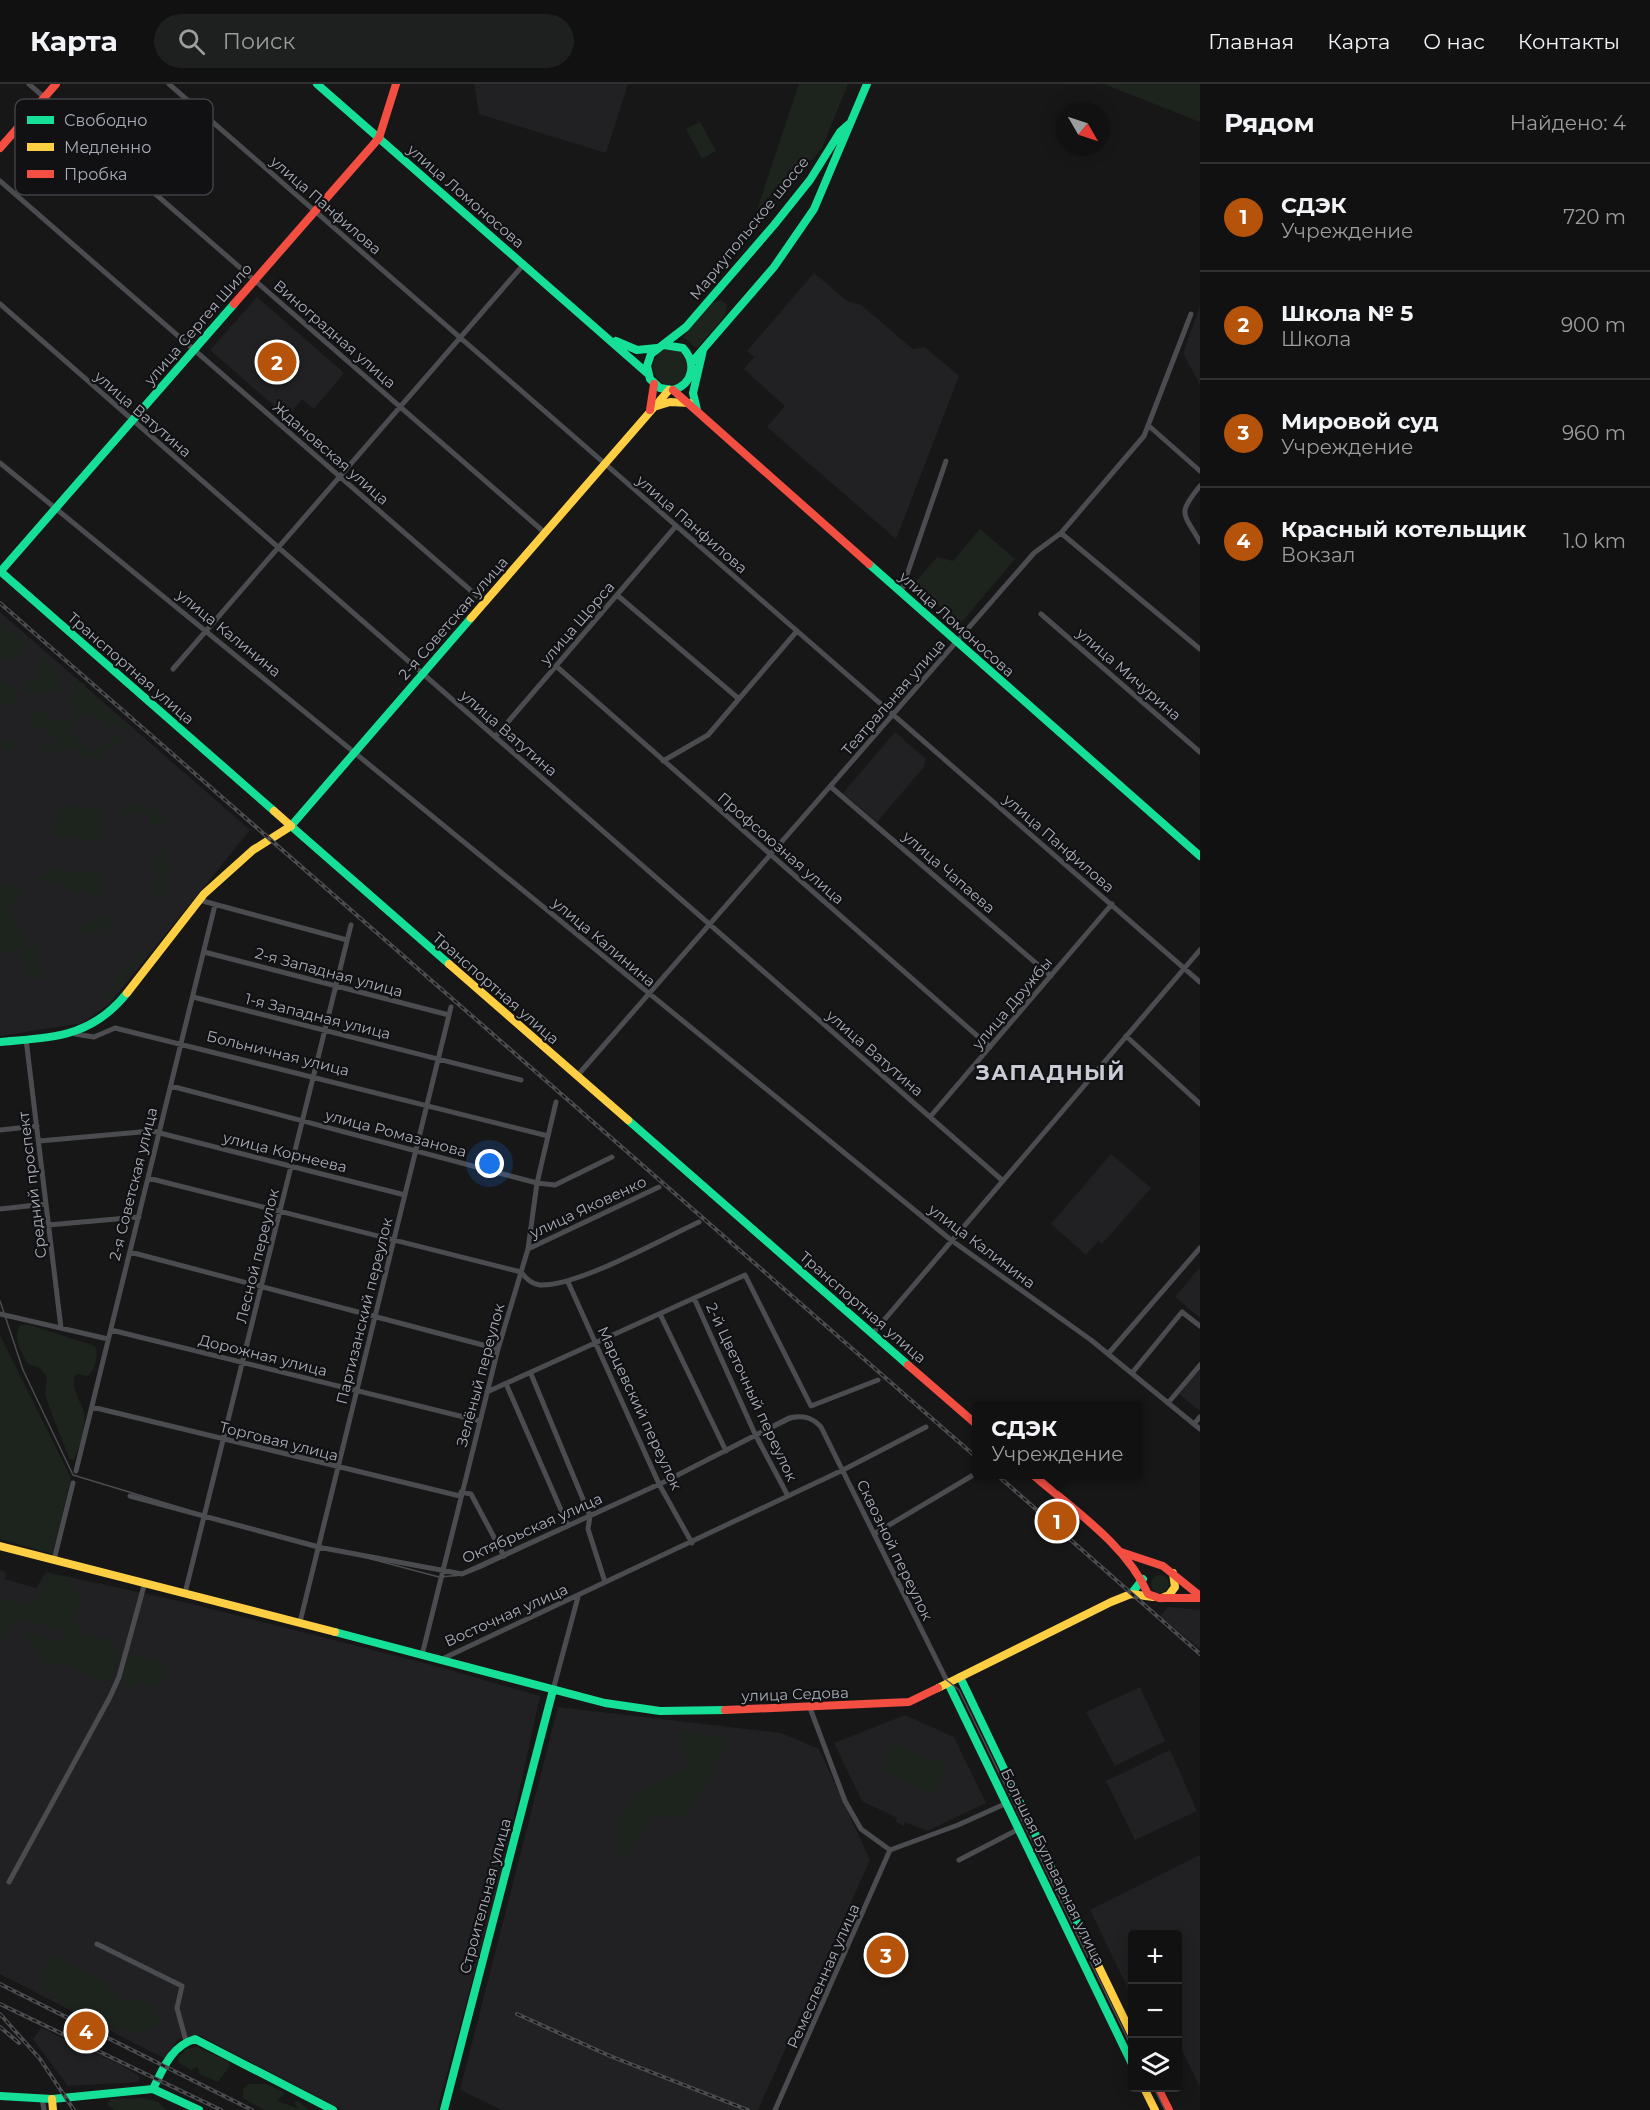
<!DOCTYPE html>
<html lang="ru">
<head>
<meta charset="utf-8">
<style>
	body { margin:0; font-family:Montserrat,sans-serif; background:#1e1f1f; color:#f1f3f6 }
	.controls { position:absolute; right:18px; bottom:18px; display:grid; overflow:hidden; border-radius:6px; box-shadow:0 3px 15px #0003 }
	.controls button { width:54px; height:54px; display:grid; place-items:center; padding:0; border:0; border-bottom:2px solid #303131; background:#111; color:#f1f3f6; font:30px sans-serif }
	.compass { position:absolute; left:1056px; top:18px; width:54px; height:54px; border-radius:50%; background:#111; box-shadow:0 3px 15px #0003; rotate:129deg }
	.you { position:absolute; left:490px; top:1080px; width:21px; height:21px; margin:-15px; border:4px solid #fff; border-radius:50%; background:#1a73e8; box-shadow:0 0 0 9px #1a73e833 }
	.badge { display:grid; place-items:center; width:39px; height:39px; border-radius:50%; background:#b45309; color:#fff; font-size:20px; font-weight:700 }
	.pin { position:absolute; translate:-50% -50%; border:3px solid #fff; box-shadow:0 2px 6px #0006 }
	.popup { position:absolute; left:972px; top:1317px; width:171px; height:78px; box-sizing:border-box; display:grid; place-content:center; border-radius:6px; background:#111; filter:drop-shadow(0 2px 4px #0005); font-size:20px; white-space:nowrap; color:#9c9d9f }
	.popup b { font-size:22px; color:#f1f3f6 }
	.popup::after { content:''; position:absolute; left:50%; top:100%; margin-left:-12px; border:12px solid transparent; border-top-color:#111 }
	.list { margin:0; padding:0; list-style:none }
	h2 { display:flex; justify-content:space-between; align-items:center; height:78px; margin:0; padding:0 24px; font-size:26px }
	h2 small { font-size:20px; font-weight:400; color:#9c9d9f }
	.list li { display:grid; grid-template-columns:39px 1fr auto; gap:18px; align-items:center; box-sizing:border-box; height:108px; padding:0 24px; border-top:2px solid #303131 }
	.list b { display:block; font-size:22px; white-space:nowrap }
	.list p { margin:0; font-size:20px; white-space:nowrap; color:#9c9d9f }
	.list em { font-size:20px; font-style:normal; color:#9c9d9f }
	.icon { flex:none; width:33px; height:33px; fill:none; stroke:currentColor; stroke-width:2; stroke-linecap:round; stroke-linejoin:round }
	.map { position:relative; flex:none; width:1200px; height:2026px; overflow:hidden }
	header { display:flex; align-items:center; gap:36px; box-sizing:border-box; height:84px; padding:0 30px; background:#111; border-bottom:2px solid #303131 }
	header strong { font-size:28px }
	nav { display:flex; gap:33px; margin-inline-start:auto; font-size:21px }
	.search { width:420px; height:54px; background:#1e1f1f; display:flex; align-items:center; gap:15px; box-sizing:border-box; padding:0 21px; border-radius:33px; color:#9c9d9f; font-size:22px }
	main { display:flex }
	aside { flex:1; background:#111 }
	.map>svg:first-child { display:block }
	.built { fill:#212123 }
	.green { fill:#1d241e }
	.lines { fill:none; stroke-linecap:round; stroke-linejoin:round }
	.street { stroke:#4b4c50; stroke-width:5 }
	.fast { stroke:#16e098; stroke-width:8 }
	.slow { stroke:#ffcf43; stroke-width:8 }
	.jam { stroke:#f24e42; stroke-width:8 }
	.tram { stroke:#4b4c4f; stroke-width:1.5 }
	.rail-casing { stroke:#4b4c4f; stroke-width:4 }
	.rail { stroke:#111113; stroke-width:1.5; stroke-dasharray:4.5; stroke-linecap:butt }
	.labels { text-anchor:middle; dominant-baseline:central; stroke-width:4.5; stroke-linejoin:round; paint-order:stroke }
	.street-label { font-size:15px; fill:#a8adb8; stroke:#111113 }
	.district-label { font-size:21px; font-weight:bold; letter-spacing:1.5px; fill:#c9ccd4; stroke:#111113 }
	.key { fill:#111113; stroke:#3e4045; stroke-width:1.5 }
	.key-label { font-size:16px; fill:#a8adb8 }
</style>
</head>
<body>
<header>
<strong>Карта</strong>
<div class="search"><svg class="icon" aria-label="search" viewBox="0 0 24 24"><circle cx="10" cy="10" r="6"/><path d="M15 15l6 6"/></svg>Поиск</div>
<nav><a>Главная</a><a>Карта</a><a>О нас</a><a>Контакты</a></nav>
</header>
<main>
<div class="map">
<svg width="1200" height="2026" viewBox="0 0 1200 2026">
	<rect width="100%" height="100%" fill="#171717"/>
	<path class="built" d="M 474,0 L 628,0 L 606,69 L 479,30 Z
		M 814,189 L 847,217 L 861,221 L 913,265 L 925,263 L 959,292 L 896,455 L 767,343 L 785,322 L 744,285 L 754,273 L 747,267 Z
		M 257,213 L 344,289 L 314,325 L 302,315 L 287,333 L 210,266 Z
		M 1200,222 L 1200,301 L 1183,269 Z
		M 0,528 L 250,746 L 110,919 L 83,939 L 0,952 Z
		M 895,648 L 926,675 L 924,683 L 877,738 L 843,709 Z
		M 1111,1070 L 1151,1104 L 1102,1160 L 1098,1157 L 1086,1171 L 1051,1140 Z
		M 1200,1183 L 1200,1234 L 1175,1213 Z
		M 1200,1285 L 1200,1327 L 1179,1310 Z
		M 0,1486 L 6,1488 L 5,1495 L 36,1504 L 46,1488 L 184,1518 L 432,1581 L 540,1612 L 501,1791 L 437,2026 L 342,2026 L 199,1951 L 178,1955 L 165,1975 L 0,1890 Z
		M 1168,1523 L 1200,1526 L 1200,1565 L 1160,1532 Z
		M 1140,1603 L 1165,1657 L 1115,1682 L 1086,1628 Z
		M 558,1623 L 781,1649 L 819,1665 L 870,1776 L 758,2026 L 502,2026 L 460,2006 Z
		M 905,1631 L 954,1653 L 986,1719 L 927,1747 L 905,1738 L 904,1742 L 896,1738 L 897,1734 L 862,1717 L 834,1659 Z
		M 1170,1666 L 1197,1727 L 1135,1756 L 1106,1697 Z
		M 1200,1771 L 1200,2003 L 1178,1958 L 1178,1850 L 1132,1850 L 1132,1913 L 1090,1826 Z
		M 41,1944 L 123,1982 L 139,1992 L 139,1998 L 68,2002 L 33,1955 Z"/>
	<path class="green" d="M 799,0 L 848,0 L 822,64 L 812,76 L 799,80 L 757,126 Z
		M 1104,0 L 1200,0 L 1200,38 Z
		M 700,38 L 716,67 L 702,75 L 686,45 Z
		M 721,216 L 727,221 L 725,232 L 697,264 L 683,253 L 710,220 Z
		M653 283a18 18 0 1 1 36 0a18 18 0 1 1-36 0Z
		M 980,445 L 1015,475 L 960,540 L 914,500 L 937,473 L 953,477 Z
		M 0,540 L 5,541 L 10,549 L 20,551 L 28,563 L 18,573 L 0,576 Z
		M 42,572 L 56,584 L 55,591 L 64,603 L 38,611 L 23,605 L 37,592 Z
		M 0,597 L 12,601 L 20,621 L 0,618 Z
		M 76,599 L 84,599 L 87,607 L 133,647 L 114,641 L 110,645 L 93,630 L 80,631 L 68,648 L 94,669 L 122,648 L 124,658 L 121,664 L 119,678 L 119,656 L 97,675 L 86,673 L 81,668 L 81,676 L 73,664 L 67,661 L 67,670 L 54,665 L 53,669 L 42,667 L 41,663 L 56,661 L 59,657 L 51,652 L 45,644 L 31,643 L 30,628 L 48,627 L 49,635 L 72,637 L 75,624 L 67,621 Z
		M 2,654 L 25,659 L 9,667 L 5,690 L 7,667 L 2,664 Z
		M 131,720 L 144,720 L 147,726 L 156,724 L 160,730 L 165,731 L 168,738 L 158,737 L 149,742 L 148,730 L 126,730 L 122,724 Z
		M 73,722 L 100,724 L 104,728 L 103,747 L 95,757 L 57,751 L 54,739 L 63,724 Z
		M 164,765 L 171,786 L 165,791 L 166,814 L 158,817 L 153,800 L 159,792 L 153,781 L 157,771 Z
		M 51,786 L 101,790 L 104,812 L 92,814 L 85,808 L 70,810 L 70,802 L 34,796 Z
		M 0,801 L 17,802 L 21,811 L 11,821 L 16,843 L 25,855 L 24,862 L 0,872 Z
		M 106,833 L 121,835 L 110,837 L 111,853 L 106,857 L 105,840 L 95,852 L 78,847 L 80,842 Z
		M 33,861 L 38,867 L 31,870 L 39,875 L 39,882 L 44,887 L 42,894 L 33,894 L 27,889 L 27,878 L 15,871 Z
		M 141,866 L 148,867 L 108,917 L 106,915 L 108,908 L 113,906 L 116,896 Z
		M 20,1241 L 30,1241 L 95,1262 C 99,1272 95,1285 88,1292 L 77,1290 L 74,1293 C 73,1306 78,1314 83,1325 C 88,1339 80,1364 73,1376 L 69,1374 L 47,1317 L 45,1309 L 47,1293 L 40,1284 L 28,1280 C 21,1268 12,1255 20,1241 Z
		M 0,1251 L 71,1394 L 53,1470 L 0,1455 Z
		M 47,1489 L 69,1493 L 82,1513 L 75,1537 L 85,1549 L 108,1556 L 121,1572 L 113,1593 L 103,1599 L 69,1580 L 43,1579 L 27,1554 L 29,1547 L 64,1558 L 67,1548 L 24,1535 L 14,1539 L 0,1558 L 0,1514 L 36,1520 Z
		M1151 1500a9 9 0 1 1 18 0a9 9 0 1 1-18 0Z
		M 132,1571 L 163,1578 L 167,1583 L 160,1602 L 154,1604 L 137,1599 L 133,1605 L 123,1600 L 122,1595 L 129,1572 Z
		M 684,1647 L 721,1653 L 725,1659 C 717,1677 702,1724 682,1731 C 673,1734 662,1733 653,1733 L 641,1747 L 628,1772 L 618,1769 C 616,1753 622,1719 637,1708 C 651,1699 669,1694 684,1685 L 687,1678 L 681,1649 Z
		M 894,1657 L 948,1682 L 934,1712 L 880,1686 Z
		M 55,1872 L 103,1896 L 119,1916 C 138,1916 156,1916 161,1938 C 157,1940 153,1945 149,1946 C 123,1954 56,1922 40,1901 C 40,1887 44,1881 55,1872 Z
		M 197,1963 L 229,1978 L 229,1983 L 218,1998 L 200,1990 L 197,1983 L 191,1986 L 179,1979 L 178,1974 L 186,1965 Z
		M 249,2000 L 267,2000 L 285,2009 L 277,2017 L 297,2024 L 294,2018 L 298,2017 L 310,2026 L 264,2026 L 243,2014 L 243,2005 Z
		M 144,2014 L 158,2018 L 166,2026 L 114,2026 L 107,2020 L 111,2015 Z"/>
	<g class="lines">
		<path class="street" d="M 29,0 L 544,448
			M 169,0 L 1200,898
			M 0,97 L 484,518
			M 0,220 L 1002,1096
			M 1149,342 L 1200,387
			M 0,379 L 951,1156 L 1091,1256 L 1200,1345
			M 1200,402 C 1177,430 1183,428 1200,458
			M 1061,449 L 1200,565
			M 901,508 L 946,377
			M 617,511 L 739,615
			M 1041,530 L 1200,668
			M 556,582 L 990,963
			M 173,585 L 524,180
			M 495,653 L 676,442
			M 663,677 L 708,651 L 797,547
			M 831,703 L 1051,892
			M 199,816 L 347,856
			M 204,868 L 449,931
			M 193,913 L 521,996
			M 75,950 L 94,953 L 115,944 L 548,1052
			M 1126,952 L 1200,1020
			M 26,955 L 61,1244
			M 577,992 L 1034,469 L 1061,449 L 1144,352 L 1191,230
			M 171,1002 L 537,1099 L 555,1101 L 612,1073
			M 930,1033 L 1112,820
			M 0,1046 L 37,1042
			M 39,1057 L 152,1047 L 405,1111
			M 148,1094 L 521,1188 C 526,1194 531,1200 540,1201 C 577,1203 662,1155 699,1138
			M 0,1125 L 46,1120
			M 48,1141 L 139,1133
			M 528,1165 L 659,1103
			M 130,1168 L 498,1265
			M 568,1198 L 659,1400 L 692,1459
			M 694,1214 L 755,1350 L 788,1412
			M 0,1230 L 108,1255
			M 660,1230 L 726,1367
			M 111,1246 L 480,1337
			M 873,1249 L 1200,866
			M 1108,1270 L 1200,1164
			M 1132,1289 L 1182,1228 L 1200,1242
			M 531,1290 L 590,1432 L 588,1445 L 605,1498
			M 507,1302 L 568,1442
			M 487,1308 L 745,1191 L 811,1322 L 878,1296
			M 1168,1319 L 1200,1281
			M 92,1323 L 460,1412
			M 1194,1340 L 1200,1333
			M 76,1387 L 215,821
			M 461,1408 L 471,1410 L 504,1472
			M 130,1412 L 318,1463 L 462,1490 L 664,1398 L 789,1334 C 803,1331 812,1333 821,1343 L 948,1599
			M 874,1450 L 975,1390
			M 54,1476 L 73,1399
			M 185,1509 L 351,841
			M 300,1538 L 451,923
			M 422,1571 L 498,1265 L 528,1165 L 537,1099 L 556,1018
			M 442,1575 L 843,1386 L 926,1343
			M 553,1606 L 578,1513
			M 810,1624 L 845,1717 L 861,1745 L 890,1766 L 958,1741 L 1007,1719
			M 959,1776 L 1019,1745
			M 9,1798 L 110,1613 L 119,1593 L 145,1498
			M 97,1860 L 182,1902 L 177,1924 L 186,1957
			M 42,2014 L 44,2026
			M 775,2026 L 890,1766"/>
		<path class="fast" d="M 317,0 L 647,289
			M 616,257 L 637,266 L 657,264
			M 664,261 L 683,264 C 697,279 693,300 673,306 L 660,304 L 650,295 L 647,282 L 651,270 L 686,243 L 774,141 L 810,96 L 840,48 L 849,40
			M 692,278 L 774,183 L 814,125 L 867,0
			M 697,326 L 693,309 L 703,266
			M 869,480 L 1200,772
			M 0,487 L 274,727
			M 0,488 L 234,220
			M 449,880 L 291,742 L 471,534
			M 0,958 C 53,953 91,954 127,909
			M 628,1036 L 908,1281
			M 1131,1510 L 1143,1495
			M 335,1548 L 605,1619 L 660,1627 L 725,1626
			M 960,1593 L 1082,1848
			M 948,1599 L 1132,1980
			M 153,2005 C 163,1985 171,1962 195,1955 L 333,2026
			M 0,2012 L 52,2015 L 153,2005 L 199,2026
			M 444,2026 L 553,1606"/>
		<path class="slow" d="M 657,322 L 670,318 L 689,319
			M 471,534 L 669,306
			M 449,880 L 628,1036
			M 127,909 L 204,810 L 253,766 L 291,742 L 274,727
			M 0,1462 L 335,1548
			M 1162,1514 L 1169,1511 L 1175,1503 L 1173,1489
			M 938,1604 L 1111,1518 L 1131,1510 L 1153,1513
			M 1082,1848 L 1132,1951
			M 1144,2004 L 1155,2026
			M 52,2015 L 53,2026"/>
		<path class="jam" d="M 0,64 L 56,0
			M 234,220 L 379,54 L 396,0
			M 673,306 L 869,480
			M 650,326 L 654,300
			M 908,1281 L 976,1340
			M 1032,1390 C 1072,1425 1126,1460 1148,1510 L 1159,1514 L 1200,1514
			M 1121,1468 L 1163,1482 L 1200,1512
			M 725,1626 L 909,1618 L 938,1604
			M 1158,2004 L 1169,2026"/>
		<path class="tram" d="M 0,1217 L 23,1286 L 73,1391 L 205,1431 L 439,1493 L 463,1491 L 481,1484 L 664,1399 L 790,1336 C 803,1332 811,1334 820,1344 L 944,1594 L 959,1606 L 1132,1964
			M 1154,2004 L 1165,2026"/>
		<defs>
			<path id="rail" d="M 0,519 L 976,1373
				M 996,1390 L 1200,1570
				M 0,1900 L 252,2026
				M 0,1920 L 221,2026
				M 0,1930 L 40,1975 L 74,2026
				M 517,1930 L 610,1972 L 748,2026
				M 0,1943 L 19,1959"/>
		</defs>
		<use href="#rail" class="rail-casing"/>
		<use href="#rail" class="rail"/>
	</g>
	<g class="labels">
		<g class="street-label">
			<text transform="translate(466 112) rotate(41)">улица Ломоносова</text>
			<text transform="translate(326 121) rotate(41)">улица Панфилова</text>
			<text transform="translate(749 144) rotate(-51)">Мариупольское шоссе</text>
			<text transform="translate(198 240) rotate(-49)">улица Сергея Шило</text>
			<text transform="translate(335 250) rotate(41)">Виноградная улица</text>
			<text transform="translate(143 330) rotate(41)">улица Ватутина</text>
			<text transform="translate(331 369) rotate(41)">Ждановская улица</text>
			<text transform="translate(692 440) rotate(41)">улица Панфилова</text>
			<text transform="translate(453 534) rotate(-49)">2-я Советская улица</text>
			<text transform="translate(577 539) rotate(-49)">улица Щорса</text>
			<text transform="translate(957 540) rotate(42)">улица Ломоносова</text>
			<text transform="translate(229 549) rotate(39)">улица Калинина</text>
			<text transform="translate(131 584) rotate(41)">Транспортная улица</text>
			<text transform="translate(1129 590) rotate(41)">улица Мичурина</text>
			<text transform="translate(893 613) rotate(-49)">Театральная улица</text>
			<text transform="translate(509 649) rotate(41)">улица Ватутина</text>
			<text transform="translate(1059 759) rotate(41)">улица Панфилова</text>
			<text transform="translate(781 764) rotate(41)">Профсоюзная улица</text>
			<text transform="translate(949 788) rotate(41)">улица Чапаева</text>
			<text transform="translate(604 858) rotate(40)">улица Калинина</text>
			<text transform="translate(329 888) rotate(15)">2-я Западная улица</text>
			<text transform="translate(496 904) rotate(41)">Транспортная улица</text>
			<text transform="translate(1012 919) rotate(-50)">улица Дружбы</text>
			<text transform="translate(318 932) rotate(14)">1-я Западная улица</text>
			<text transform="translate(278 969) rotate(14)">Больничная улица</text>
			<text transform="translate(875 969) rotate(41)">улица Ватутина</text>
			<text transform="translate(396 1049) rotate(15)">улица Ромазанова</text>
			<text transform="translate(285 1068) rotate(14)">улица Корнеева</text>
			<text transform="translate(133 1100) rotate(-76)">2-я Советская улица</text>
			<text transform="translate(32 1101) rotate(-97)">Средний проспект</text>
			<text transform="translate(588 1123) rotate(-25)">улица Яковенко</text>
			<text transform="translate(982 1162) rotate(37)">улица Калинина</text>
			<text transform="translate(257 1172) rotate(-76)">Лесной переулок</text>
			<text transform="translate(863 1223) rotate(41)">Транспортная улица</text>
			<text transform="translate(364 1227) rotate(-76)">Партизанский переулок</text>
			<text transform="translate(263 1271) rotate(14)">Дорожная улица</text>
			<text transform="translate(480 1291) rotate(-75)">Зелёный переулок</text>
			<text transform="translate(752 1308) rotate(65)">2-й Цветочный переулок</text>
			<text transform="translate(640 1324) rotate(65)">Марцевский переулок</text>
			<text transform="translate(279 1357) rotate(14)">Торговая улица</text>
			<text transform="translate(532 1444) rotate(-24)">Октябрьская улица</text>
			<text transform="translate(895 1466) rotate(64)">Сквозной переулок</text>
			<text transform="translate(506 1531) rotate(-24)">Восточная улица</text>
			<text transform="translate(795 1610) rotate(-2)">улица Седова</text>
			<text transform="translate(1053 1783) rotate(64)">Большая Бульварная улица</text>
			<text transform="translate(485 1812) rotate(-75)">Строительная улица</text>
			<text transform="translate(823 1892) rotate(-66)">Ремесленная улица</text>
		</g>
		<g class="district-label">
			<text x="1051" y="988">ЗАПАДНЫЙ</text>
		</g>
	</g>
	<rect x="15" y="15" width="198" height="96" rx="9" class="key"/>
	<rect x="27" y="32" width="27" height="8" fill="#16e098"/>
	<rect x="27" y="59" width="27" height="8" fill="#ffcf43"/>
	<rect x="27" y="86" width="27" height="8" fill="#f24e42"/>
	<g class="key-label">
		<text x="64" y="42">Свободно</text>
		<text x="64" y="69">Медленно</text>
		<text x="64" y="96">Пробка</text>
	</g>
</svg>
<div class="controls">
<button>+</button>
<button>−</button>
<button><svg class="icon" aria-label="layers" viewBox="0 0 24 24"><path d="M12 4l9 5-9 5-9-5zM3 14l9 5 9-5"/></svg></button>
</div>
<svg class="compass" viewBox="-18 -18 36 36"><path d="M0-13l5 13h-10z" fill="#e53935"/><path d="M0 13l5-13h-10z" fill="#9c9d9f"/></svg>
<div class="you"></div>
<div class="pin badge" style="left:1057px;top:1437px">1</div>
<div class="popup"><b>СДЭК</b>Учреждение</div>
<div class="pin badge" style="left:277px;top:278px">2</div>
<div class="pin badge" style="left:886px;top:1871px">3</div>
<div class="pin badge" style="left:86px;top:1947px">4</div>
</div>
<aside>
<h2>Рядом<small>Найдено: 4</small></h2>
<ul class="list">
<li><span class="badge">1</span><div><b>СДЭК</b><p>Учреждение</p></div><em>720 m</em></li>
<li><span class="badge">2</span><div><b>Школа № 5</b><p>Школа</p></div><em>900 m</em></li>
<li><span class="badge">3</span><div><b>Мировой суд</b><p>Учреждение</p></div><em>960 m</em></li>
<li><span class="badge">4</span><div><b>Красный котельщик</b><p>Вокзал</p></div><em>1.0 km</em></li>
</ul>
</aside>
</main>
</body>
</html>
